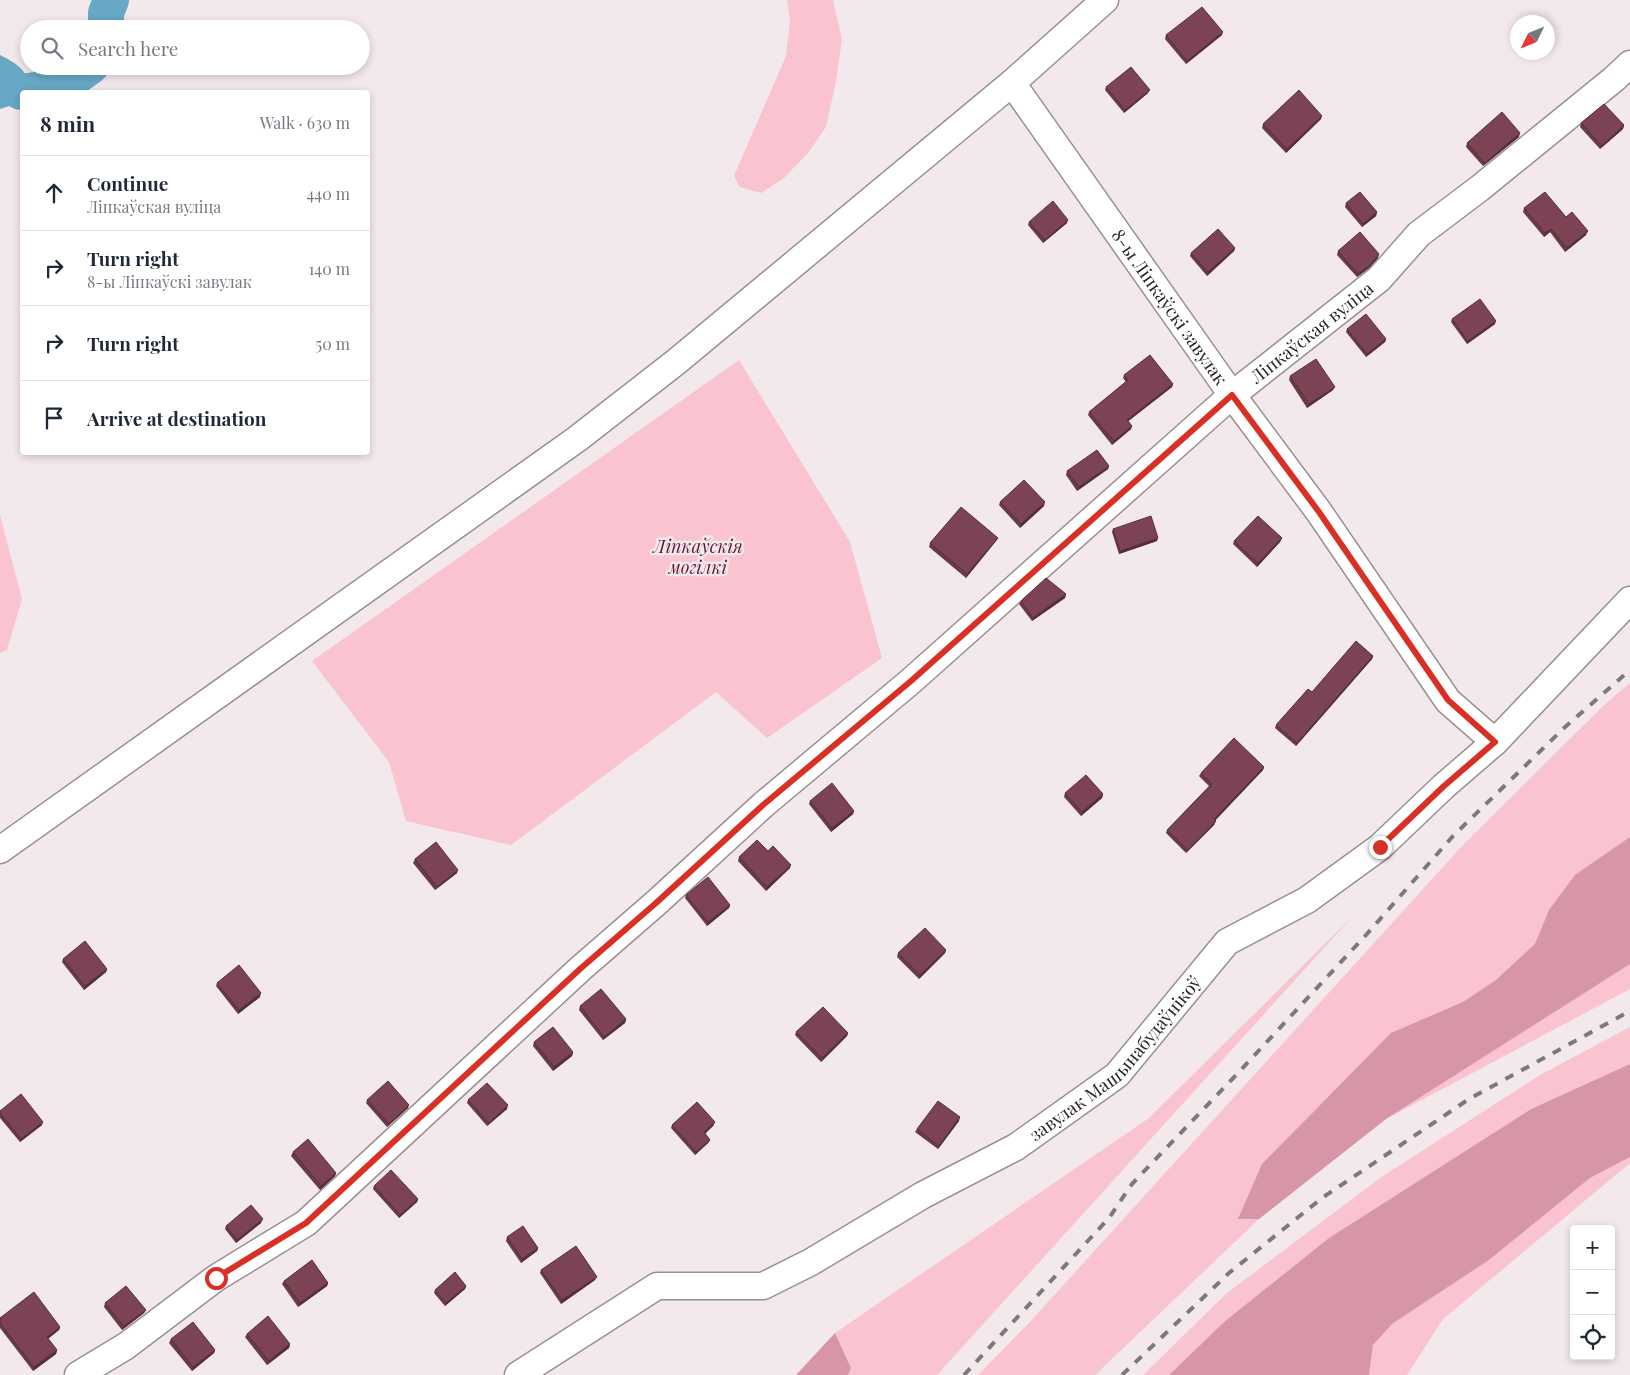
<!DOCTYPE html>
<html lang="en">
<head>
<meta charset="utf-8">
<style>
	body { margin:0; font-family:"Playfair Display",serif; background:#f6f6f7; color:#1f2937 }
	.controls { position:absolute; right:15px; bottom:15px; display:grid; overflow:hidden; border-radius:5px; box-shadow:0 2px 8px #0003 }
	.controls button { width:45px; height:45px; display:grid; place-items:center; padding:0; border:0; border-bottom:1px solid #e0e1e3; background:#fff; color:#1f2937; font:25px sans-serif }
	.compass { position:absolute; left:1510px; top:15px; width:45px; height:45px; border-radius:50%; background:#fff; box-shadow:0 2px 8px #0003; rotate:227deg }
	.stop { position:absolute; width:15px; height:15px; margin:-11px; border:4px solid #d93025; border-radius:50%; background:#fff }
	.stop.end { background:#d93025; border-color:#fff; box-shadow:0 1px 5px #0008 }
	.list { margin:0; padding:0; list-style:none }
	h2 { display:flex; justify-content:space-between; align-items:center; height:65px; margin:0; padding:0 20px; font-size:21px }
	h2 small { font-size:16px; font-weight:400; color:#747a83 }
	.list li { display:grid; grid-template-columns:32px 1fr auto; gap:15px; align-items:center; box-sizing:border-box; height:75px; padding:0 20px; border-top:1px solid #e0e1e3 }
	.list b { display:block; font-size:19px; white-space:nowrap }
	.list p { margin:0; font-size:16px; white-space:nowrap; color:#747a83 }
	.list em { font-size:16px; font-style:normal; color:#747a83 }
	.icon { flex:none; width:28px; height:28px; fill:none; stroke:currentColor; stroke-width:2; stroke-linecap:round; stroke-linejoin:round }
	.map { position:relative; flex:none; width:1630px; height:1375px; overflow:hidden }
	.search { position:absolute; background:#fff; box-shadow:0 2px 8px #0003; left:20px; top:20px; width:350px; height:55px; display:flex; align-items:center; gap:12px; box-sizing:border-box; padding:0 18px; border-radius:28px; color:#747a83; font-size:19px }
	.panel { position:absolute; background:#fff; box-shadow:0 2px 8px #0003; left:20px; top:90px; width:350px; height:365px; border-radius:5px }
	.map>svg:first-child { display:block }
	.green { fill:#f9c3d0 }
	.forest { fill:#d696a7 }
	.water { fill:#67a8c5 }
	.lines { fill:none; stroke-linecap:round; stroke-linejoin:round }
	.river { stroke:#67a8c5; stroke-width:36 }
	.minor-casing { stroke:#9a9092; stroke-width:29 }
	.minor { stroke:#fff; stroke-width:26 }
	.rail { stroke:#7f787a; stroke-width:4; stroke-dasharray:9 9; stroke-linecap:butt }
	.wall { fill:#6a3a47 }
	.shaded-wall { fill:#562f3a }
	.building { fill:#7b4353; stroke:#562f3a }
	.route { stroke:#d93025; stroke-width:6 }
	.labels { text-anchor:middle; dominant-baseline:central; stroke-width:5; stroke-linejoin:round; paint-order:stroke }
	.street-label { font-size:18px; fill:#2a2627; stroke:#f3e8eb }
	.park-label { font-size:18px; font-style:italic; fill:#641935; stroke:#f3e8eb }
</style>
</head>
<body>
<div class="map">
<svg width="1630" height="1375" viewBox="0 0 1630 1375">
	<rect width="100%" height="100%" fill="#f3e8eb"/>
	<path class="green" d="M 787,0 L 833,0 L 842,40 L 835,86 L 826,127 L 808,153 L 784,178 L 761,193 L 740,187 L 734,176 L 786,56 L 790,22 Z
		M 739,360 L 850,542 L 882,658 L 767,738 L 716,692 L 511,845 L 406,821 L 389,762 L 312,661 Z
		M 0,515 L 22,599 L 7,650 L 0,653 Z
		M 1630,683 L 1630,989 L 1386,1119 L 1259,1219 L 1095,1375 L 978,1375 L 1028,1324 L 1463,845 L 1605,704 Z
		M 1352,917 L 937,1375 L 848,1375 L 851,1368 L 835,1333 L 1149,1118 Z
		M 1630,1027 L 1630,1064 L 1531,1109 L 1329,1238 L 1224,1322 L 1169,1375 L 1143,1375 L 1227,1293 L 1380,1178 L 1540,1075 Z
		M 1630,1157 L 1630,1163 L 1443,1319 L 1407,1375 L 1369,1375 L 1373,1345 L 1392,1324 L 1489,1260 L 1590,1178 Z"/>
	<path class="forest" d="M 1630,837 L 1630,964 L 1386,1119 L 1259,1219 L 1238,1219 L 1262,1164 L 1391,1033 L 1463,1002 L 1496,980 L 1535,944 L 1549,910 L 1575,875 Z
		M 1630,1064 L 1630,1157 L 1590,1178 L 1489,1260 L 1392,1324 L 1373,1345 L 1369,1375 L 1169,1375 L 1224,1322 L 1329,1238 L 1531,1109 Z
		M 835,1333 L 851,1368 L 848,1375 L 796,1375 Z"/>
	<path class="water" d="M 0,55 C 18,64 29,71 31,92 L 22,92 L 22,100 L 16,104 L 0,109 Z"/>
	<g class="lines">
		<path class="river" d="M 106,29 L 106,13 L 111,0
			M 0,80 L 21,92 L 63,86 L 91,66"/>
		<defs>
			<g id="minor">
				<path id="s1" d="M 1012,83 L 1232,395 L 1319,512 L 1448,701 L 1495,742"/>
				<path d="M 0,850 L 577,439 L 676,362 L 1012,83 L 1105,0"/>
				<path id="s2" d="M 78,1375 L 126,1346 L 216,1278 L 306,1223 L 580,969 L 656,903 L 763,805 L 911,681 L 1232,395 L 1379,279 L 1419,234 L 1480,188 L 1614,79 L 1630,64"/>
				<path id="s3" d="M 518,1375 L 657,1286 L 763,1286 L 811,1262 L 923,1195 L 1016,1147 L 1117,1075 L 1227,942 L 1307,900 L 1380,847 L 1444,786 L 1495,742 L 1630,600"/>
			</g>
		</defs>
		<use href="#minor" class="minor-casing"/>
		<use href="#minor" class="minor"/>
		<path class="rail" d="M 964,1375 L 1109,1218 L 1132,1184 L 1238,1073 L 1366,935 L 1453,836 L 1564,728 L 1630,670
			M 1122,1375 L 1229,1273 L 1322,1198 L 1469,1099 L 1630,1011"/>
	</g>
	<path class="wall" d="M 1166,35 L 1222,35 L 1186,64 L 1165,39 Z
		M 1106,87 L 1148,93 L 1124,113 L 1105,90 Z
		M 1321,119 L 1286,153 L 1262,128 L 1263,124 Z
		M 1581,123 L 1624,125 L 1623,129 L 1600,149 L 1580,127 Z
		M 1519,137 L 1483,166 L 1466,147 L 1467,143 Z
		M 1346,203 L 1377,212 L 1376,216 L 1362,227 L 1345,207 Z
		M 1524,208 L 1566,217 L 1586,235 L 1565,252 L 1550,232 L 1544,237 L 1523,212 Z
		M 1029,222 L 1067,223 L 1043,243 L 1028,225 Z
		M 1235,248 L 1234,251 L 1207,276 L 1190,256 L 1191,253 Z
		M 1338,251 L 1378,258 L 1369,268 L 1357,277 L 1337,255 Z
		M 1452,319 L 1495,324 L 1467,344 L 1451,322 Z
		M 1347,329 L 1386,339 L 1385,342 L 1366,357 L 1346,332 Z
		M 1124,375 L 1173,384 L 1172,387 L 1128,421 L 1132,426 L 1131,429 L 1112,445 L 1088,415 L 1089,412 L 1126,382 L 1123,378 Z
		M 1290,376 L 1333,390 L 1307,408 L 1289,380 Z
		M 1109,466 L 1108,469 L 1077,491 L 1066,475 L 1067,471 Z
		M 1000,502 L 1044,506 L 1020,528 L 999,505 Z
		M 1113,529 L 1157,541 L 1119,554 L 1112,532 Z
		M 1282,538 L 1280,542 L 1257,567 L 1233,544 L 1234,541 Z
		M 996,541 L 966,578 L 929,547 L 930,543 Z
		M 1066,594 L 1065,598 L 1032,621 L 1019,604 L 1021,601 Z
		M 1373,656 L 1372,659 L 1296,746 L 1275,728 L 1276,725 L 1312,692 Z
		M 1264,767 L 1263,770 L 1215,820 L 1214,825 L 1186,853 L 1166,833 L 1167,830 L 1209,786 L 1199,776 L 1201,773 Z
		M 1065,793 L 1103,794 L 1102,798 L 1081,816 L 1064,797 Z
		M 810,801 L 854,811 L 853,814 L 831,832 L 809,804 Z
		M 768,851 L 790,868 L 766,891 L 738,861 L 739,857 Z
		M 415,859 L 457,873 L 435,890 L 413,863 Z
		M 686,895 L 730,905 L 729,908 L 707,926 L 685,898 Z
		M 946,950 L 945,953 L 919,979 L 897,957 L 898,953 Z
		M 63,959 L 107,969 L 106,972 L 84,990 L 62,962 Z
		M 217,983 L 260,997 L 238,1014 L 216,986 Z
		M 580,1006 L 626,1019 L 625,1023 L 603,1040 L 579,1010 Z
		M 796,1032 L 848,1033 L 847,1036 L 821,1062 L 795,1035 Z
		M 534,1042 L 573,1052 L 572,1056 L 553,1071 L 533,1046 Z
		M 367,1100 L 408,1108 L 387,1127 L 366,1103 Z
		M 468,1100 L 507,1109 L 487,1126 L 467,1103 Z
		M 0,1111 L 42,1125 L 20,1142 L 0,1118 Z
		M 959,1121 L 938,1149 L 915,1132 L 917,1129 Z
		M 715,1122 L 713,1126 L 705,1134 L 710,1140 L 708,1143 L 695,1155 L 671,1128 L 672,1125 Z
		M 293,1152 L 336,1173 L 335,1176 L 320,1190 L 291,1156 Z
		M 374,1186 L 418,1199 L 417,1202 L 399,1218 L 373,1189 Z
		M 261,1223 L 236,1243 L 225,1229 L 226,1226 Z
		M 507,1237 L 538,1248 L 537,1251 L 521,1263 L 506,1241 Z
		M 541,1270 L 595,1280 L 561,1304 L 540,1273 Z
		M 284,1281 L 328,1283 L 327,1286 L 298,1307 L 282,1284 Z
		M 466,1286 L 465,1289 L 445,1306 L 434,1293 L 435,1290 Z
		M 105,1303 L 146,1310 L 144,1313 L 122,1330 L 104,1307 Z
		M 0,1318 L 60,1327 L 59,1330 L 48,1339 L 57,1350 L 56,1354 L 33,1371 L 0,1328 Z
		M 247,1334 L 290,1344 L 289,1348 L 267,1365 L 245,1337 Z
		M 171,1339 L 215,1350 L 214,1353 L 192,1371 L 169,1343 Z"/>
	<path class="shaded-wall" d="M 1223,32 L 1222,35 L 1186,64 L 1187,61 Z
		M 1150,90 L 1148,93 L 1124,113 L 1125,110 Z
		M 1322,116 L 1321,119 L 1286,153 L 1287,149 Z
		M 1624,125 L 1623,129 L 1600,149 L 1602,146 Z
		M 1520,133 L 1519,137 L 1483,166 L 1485,163 Z
		M 1377,212 L 1376,216 L 1362,227 L 1363,224 Z
		M 1068,220 L 1067,223 L 1043,243 L 1045,240 Z
		M 1551,229 L 1550,232 L 1544,237 L 1545,233 Z
		M 1588,231 L 1586,235 L 1565,252 L 1567,248 Z
		M 1235,248 L 1234,251 L 1207,276 L 1208,272 Z
		M 1379,254 L 1378,258 L 1369,268 L 1357,277 L 1358,274 Z
		M 1496,321 L 1495,324 L 1467,344 L 1468,341 Z
		M 1386,339 L 1385,342 L 1366,357 L 1367,354 Z
		M 1173,384 L 1172,387 L 1126,423 L 1127,420 Z
		M 1335,387 L 1333,390 L 1307,408 L 1309,404 Z
		M 1132,426 L 1131,429 L 1112,445 L 1114,441 Z
		M 1109,466 L 1108,469 L 1077,491 L 1079,487 Z
		M 1045,502 L 1044,506 L 1020,528 L 1021,524 Z
		M 998,538 L 996,541 L 966,578 L 967,574 Z
		M 1158,538 L 1157,541 L 1119,554 L 1120,551 Z
		M 1282,538 L 1280,542 L 1257,567 L 1258,563 Z
		M 1066,594 L 1065,598 L 1032,621 L 1033,618 Z
		M 1373,656 L 1372,659 L 1296,746 L 1297,743 Z
		M 1264,767 L 1263,770 L 1213,823 L 1214,819 Z
		M 1103,794 L 1102,798 L 1081,816 L 1082,812 Z
		M 854,811 L 853,814 L 831,832 L 832,828 Z
		M 1216,821 L 1214,825 L 1186,853 L 1188,850 Z
		M 791,865 L 790,868 L 766,891 L 767,887 Z
		M 458,870 L 457,873 L 435,890 L 437,887 Z
		M 730,905 L 729,908 L 707,926 L 708,922 Z
		M 946,950 L 945,953 L 919,979 L 920,975 Z
		M 107,969 L 106,972 L 84,990 L 85,986 Z
		M 261,993 L 260,997 L 238,1014 L 239,1010 Z
		M 626,1019 L 625,1023 L 603,1040 L 604,1037 Z
		M 848,1033 L 847,1036 L 821,1062 L 822,1058 Z
		M 573,1052 L 572,1056 L 553,1071 L 554,1067 Z
		M 409,1105 L 408,1108 L 387,1127 L 389,1124 Z
		M 508,1105 L 507,1109 L 487,1126 L 489,1123 Z
		M 960,1117 L 959,1121 L 938,1149 L 939,1146 Z
		M 43,1122 L 42,1125 L 20,1142 L 21,1139 Z
		M 715,1122 L 713,1126 L 702,1136 L 704,1132 Z
		M 710,1140 L 708,1143 L 695,1155 L 696,1152 Z
		M 336,1173 L 335,1176 L 320,1190 L 321,1186 Z
		M 418,1199 L 417,1202 L 399,1218 L 400,1215 Z
		M 263,1219 L 261,1223 L 236,1243 L 237,1240 Z
		M 538,1248 L 537,1251 L 521,1263 L 522,1259 Z
		M 597,1277 L 595,1280 L 561,1304 L 562,1300 Z
		M 328,1283 L 327,1286 L 298,1307 L 300,1303 Z
		M 466,1286 L 465,1289 L 445,1306 L 446,1303 Z
		M 146,1310 L 144,1313 L 122,1330 L 124,1326 Z
		M 60,1327 L 59,1330 L 46,1340 L 47,1337 Z
		M 290,1344 L 289,1348 L 267,1365 L 269,1361 Z
		M 57,1350 L 56,1354 L 33,1371 L 34,1367 Z
		M 215,1350 L 214,1353 L 192,1371 L 193,1367 Z"/>
	<path class="building" d="M 1202,7 L 1223,32 L 1187,61 L 1166,35 Z
		M 1131,67 L 1150,90 L 1125,110 L 1106,87 Z
		M 1299,90 L 1322,116 L 1287,149 L 1263,124 Z
		M 1604,104 L 1624,125 L 1602,146 L 1581,123 Z
		M 1502,112 L 1520,133 L 1485,163 L 1467,143 Z
		M 1360,192 L 1377,212 L 1363,224 L 1346,203 Z
		M 1545,192 L 1566,217 L 1572,212 L 1588,231 L 1567,248 L 1551,229 L 1545,233 L 1524,208 Z
		M 1053,201 L 1068,220 L 1045,240 L 1029,222 Z
		M 1218,229 L 1235,248 L 1208,272 L 1191,253 Z
		M 1360,232 L 1379,254 L 1370,265 L 1358,274 L 1338,251 Z
		M 1480,299 L 1496,321 L 1468,341 L 1452,319 Z
		M 1366,314 L 1386,339 L 1367,354 L 1347,329 Z
		M 1150,355 L 1173,384 L 1127,420 L 1132,426 L 1114,441 L 1089,412 L 1128,380 L 1124,375 Z
		M 1316,359 L 1335,387 L 1309,404 L 1290,376 Z
		M 1097,450 L 1109,466 L 1079,487 L 1067,471 Z
		M 1024,480 L 1045,502 L 1021,524 L 1000,502 Z
		M 961,507 L 998,538 L 967,574 L 930,543 Z
		M 1151,516 L 1158,538 L 1120,551 L 1113,529 Z
		M 1258,516 L 1282,538 L 1258,563 L 1234,541 Z
		M 1046,578 L 1066,594 L 1033,618 L 1021,601 Z
		M 1356,641 L 1373,656 L 1297,743 L 1276,725 L 1308,689 L 1312,692 Z
		M 1234,738 L 1264,767 L 1214,819 L 1216,821 L 1188,850 L 1167,830 L 1212,784 L 1201,773 Z
		M 1086,775 L 1103,794 L 1082,812 L 1065,793 Z
		M 832,783 L 854,811 L 832,828 L 810,801 Z
		M 757,840 L 768,851 L 773,846 L 791,865 L 767,887 L 739,857 Z
		M 436,842 L 458,870 L 437,887 L 415,859 Z
		M 708,877 L 730,905 L 708,922 L 686,895 Z
		M 925,928 L 946,950 L 920,975 L 898,953 Z
		M 85,941 L 107,969 L 85,986 L 63,959 Z
		M 239,965 L 261,993 L 239,1010 L 217,983 Z
		M 601,989 L 626,1019 L 604,1037 L 580,1006 Z
		M 823,1007 L 848,1033 L 822,1058 L 796,1032 Z
		M 553,1027 L 573,1052 L 554,1067 L 534,1042 Z
		M 388,1081 L 409,1105 L 389,1124 L 367,1100 Z
		M 487,1083 L 508,1105 L 489,1123 L 468,1100 Z
		M 21,1094 L 43,1122 L 21,1139 L 0,1113 L 0,1111 Z
		M 938,1101 L 960,1117 L 939,1146 L 917,1129 Z
		M 697,1102 L 715,1122 L 704,1132 L 710,1140 L 696,1152 L 672,1125 Z
		M 308,1139 L 336,1173 L 321,1186 L 293,1152 Z
		M 391,1170 L 418,1199 L 400,1215 L 374,1186 Z
		M 251,1205 L 263,1219 L 237,1240 L 226,1226 Z
		M 523,1226 L 538,1248 L 522,1259 L 507,1237 Z
		M 576,1246 L 597,1277 L 562,1300 L 541,1270 Z
		M 312,1260 L 328,1283 L 300,1303 L 284,1281 Z
		M 455,1272 L 466,1286 L 446,1303 L 435,1290 Z
		M 126,1286 L 146,1310 L 124,1326 L 105,1303 Z
		M 34,1292 L 60,1327 L 47,1337 L 57,1350 L 34,1367 L 0,1323 L 0,1318 Z
		M 268,1316 L 290,1344 L 269,1361 L 247,1334 Z
		M 193,1322 L 215,1350 L 193,1367 L 171,1339 Z"/>
	<g class="lines">
		<path class="route" d="M 216,1278 L 306,1223 L 580,969 L 656,903 L 763,805 L 911,681 L 1232,395 L 1319,512 L 1448,700 L 1495,742 L 1444,786 L 1380,847"/>
	</g>
	<g class="labels">
		<g class="street-label">
			<text stroke="none"><textPath href="#s1" startOffset="274">8-ы Ліпкаўскі завулак</textPath></text>
			<text stroke="none"><textPath href="#s2" startOffset="1618">Ліпкаўская вуліца</textPath></text>
			<text stroke="none"><textPath href="#s3" startOffset="694">завулак Машынабудаўнікоў</textPath></text>
		</g>
		<g class="park-label">
			<text x="698" y="546">Ліпкаўскія<tspan x="698" dy="21">могілкі</tspan></text>
		</g>
	</g>
</svg>
<div class="controls">
<button>+</button>
<button>−</button>
<button><svg class="icon" aria-label="locate" viewBox="0 0 24 24"><circle cx="12" cy="12" r="6"/><path d="M12 2v4M12 18v4M2 12h4M18 12h4"/></svg></button>
</div>
<svg class="compass" viewBox="-18 -18 36 36"><path d="M0-13l5 13h-10z" fill="#e53935"/><path d="M0 13l5-13h-10z" fill="#747a83"/></svg>
<div class="stop" style="left:216px;top:1278px"></div>
<div class="stop end" style="left:1380px;top:847px"></div>
<div class="search"><svg class="icon" aria-label="search" viewBox="0 0 24 24"><circle cx="10" cy="10" r="6"/><path d="M15 15l6 6"/></svg>Search here</div>
<section class="panel">
<h2>8 min<small>Walk · 630 m</small></h2>
<ul class="list">
<li><svg class="icon" aria-label="ahead" viewBox="0 0 24 24"><path d="M12 20V5M6 11l6-6 6 6"/></svg><div><b>Continue</b><p>Ліпкаўская вуліца</p></div><em>440 m</em></li>
<li><svg class="icon" aria-label="right" viewBox="0 0 24 24"><path d="M7 20v-9h11M14 6l5 5-5 5"/></svg><div><b>Turn right</b><p>8-ы Ліпкаўскі завулак</p></div><em>140 m</em></li>
<li><svg class="icon" aria-label="right" viewBox="0 0 24 24"><path d="M7 20v-9h11M14 6l5 5-5 5"/></svg><div><b>Turn right</b></div><em>50 m</em></li>
<li><svg class="icon" aria-label="arrive" viewBox="0 0 24 24"><path d="M6 21V4h12l-3 4 3 4H6"/></svg><div><b>Arrive at destination</b></div></li>
</ul>
</section>
</div>
</body>
</html>
